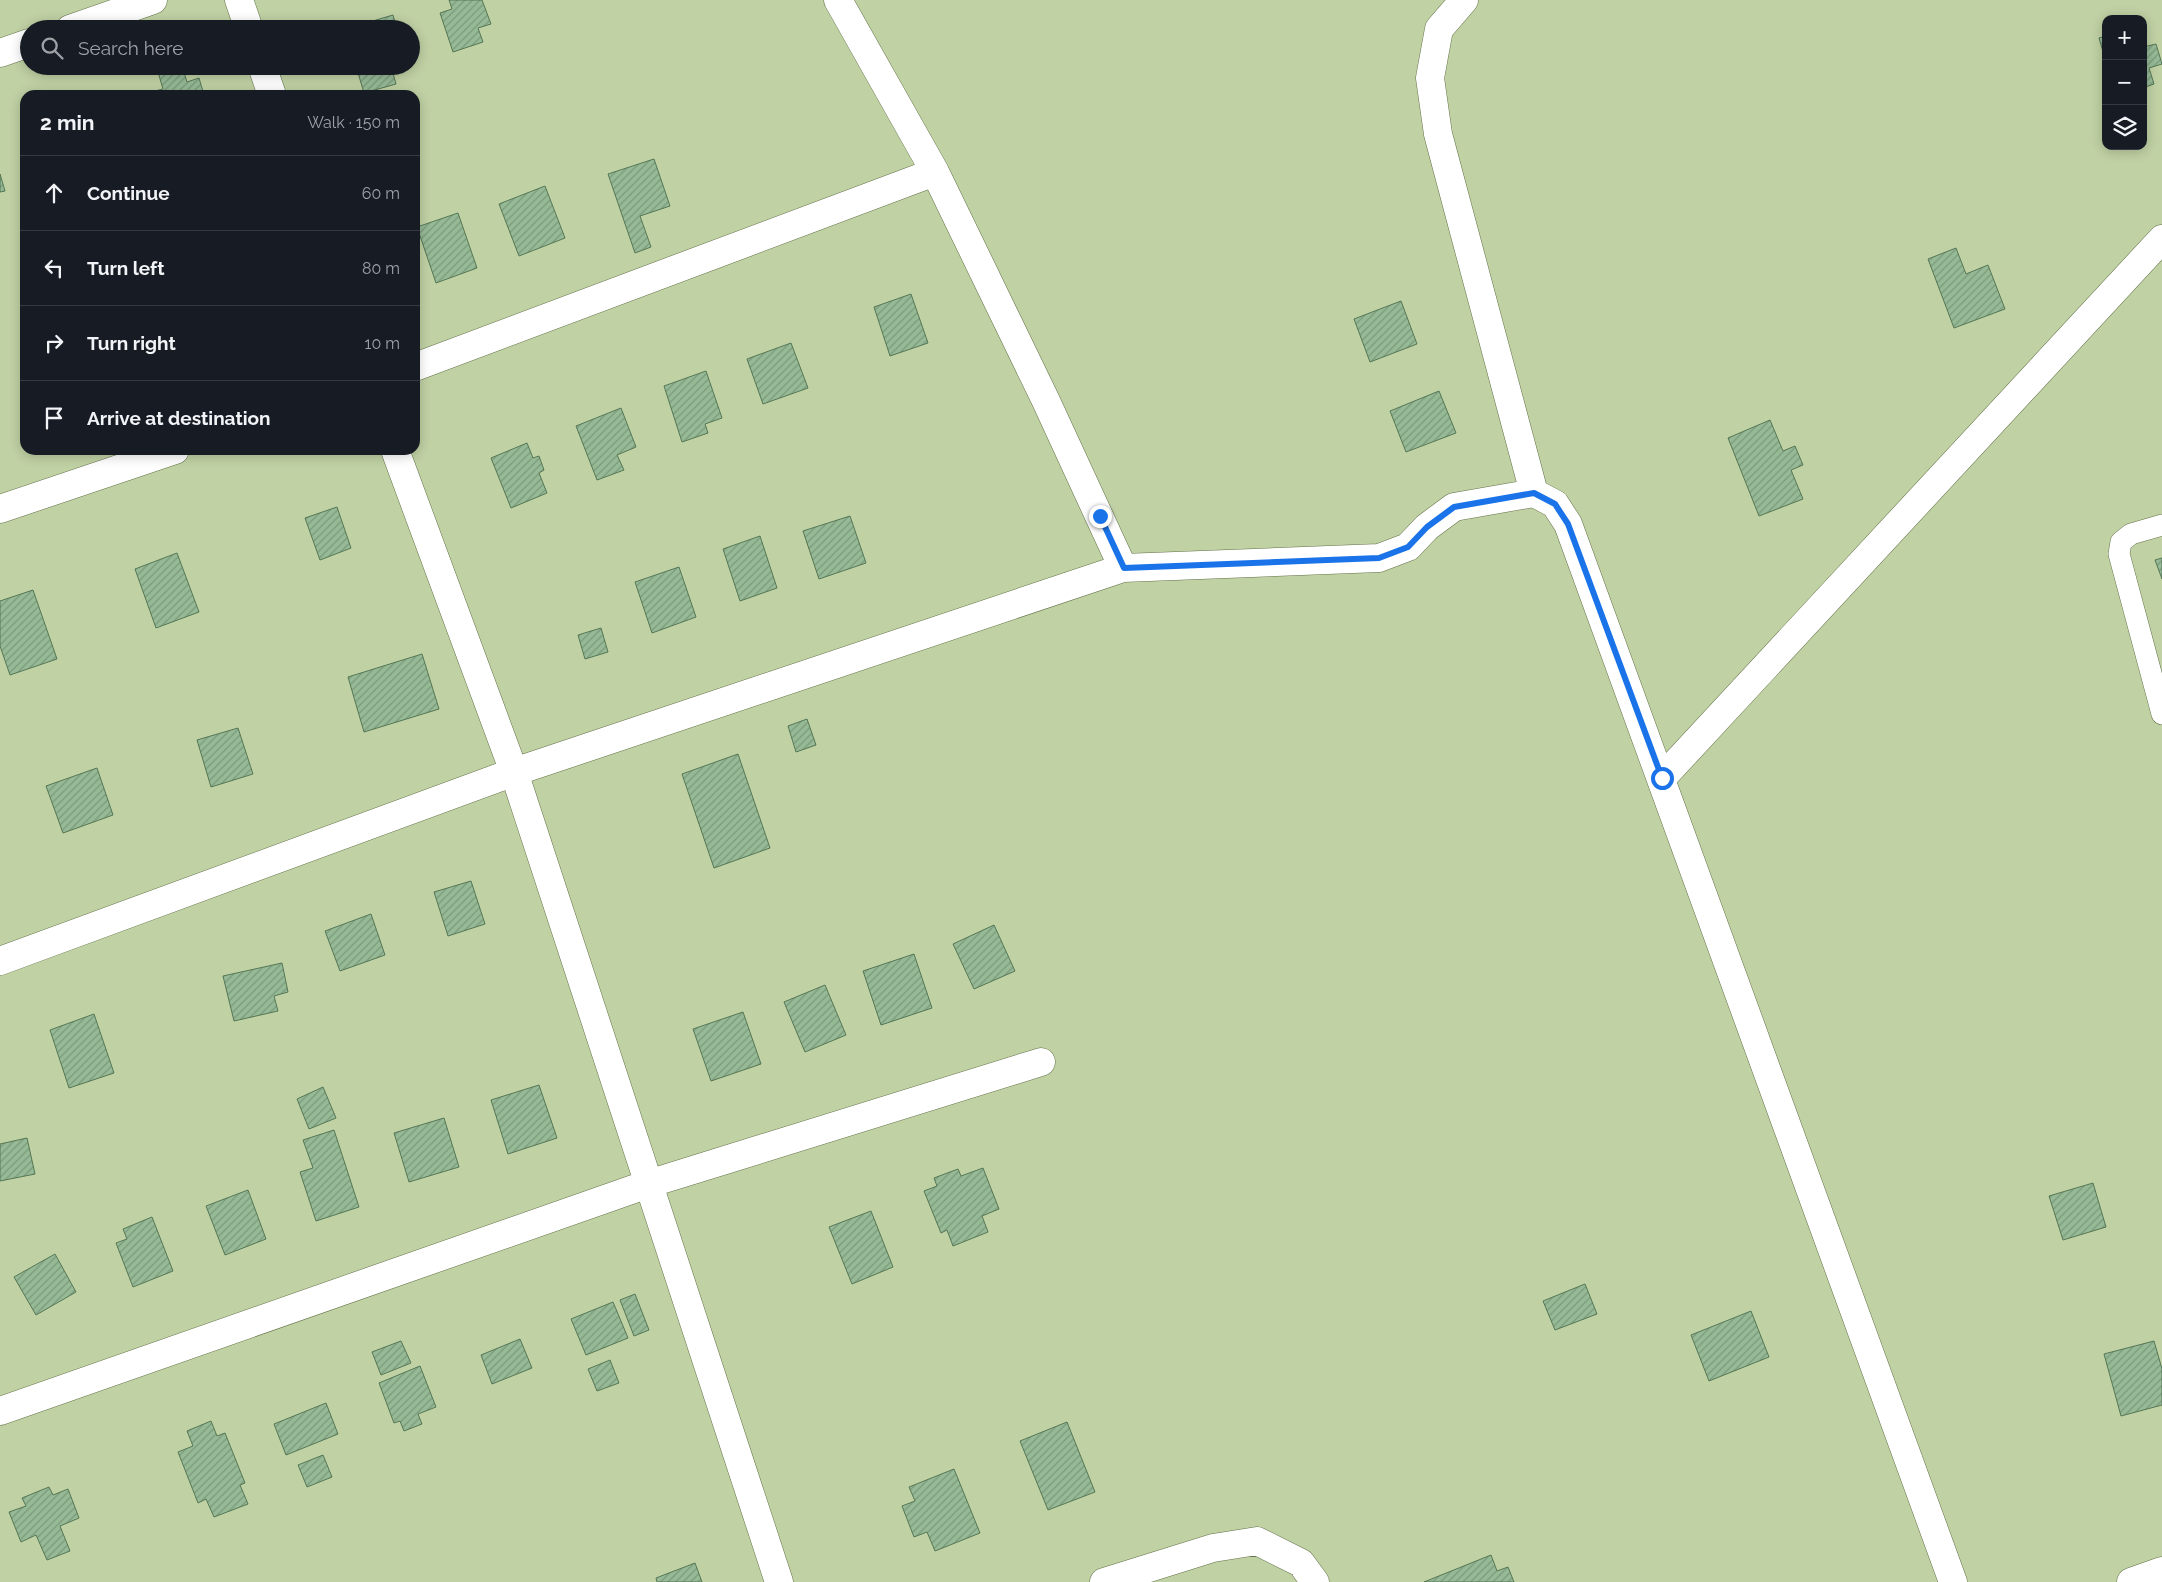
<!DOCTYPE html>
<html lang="en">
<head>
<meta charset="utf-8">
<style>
	body { margin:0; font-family:Raleway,sans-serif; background:#242831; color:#f1f3f6 }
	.controls { position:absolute; right:15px; top:15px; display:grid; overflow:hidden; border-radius:10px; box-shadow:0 2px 12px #0003 }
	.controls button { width:45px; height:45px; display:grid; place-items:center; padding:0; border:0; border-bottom:1px solid #363941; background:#171b24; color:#f1f3f6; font:25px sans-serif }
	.stop { position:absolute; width:15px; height:15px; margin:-11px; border:4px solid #1a73e8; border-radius:50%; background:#fff }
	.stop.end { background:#1a73e8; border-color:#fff; box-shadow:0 1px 5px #0008 }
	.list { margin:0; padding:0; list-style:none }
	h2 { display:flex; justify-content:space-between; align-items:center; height:65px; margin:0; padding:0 20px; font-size:21px }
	h2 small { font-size:16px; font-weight:400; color:#9ea1a6 }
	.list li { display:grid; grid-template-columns:32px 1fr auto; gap:15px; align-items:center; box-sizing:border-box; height:75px; padding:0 20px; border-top:1px solid #363941 }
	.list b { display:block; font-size:19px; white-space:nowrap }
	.list em { font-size:16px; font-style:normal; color:#9ea1a6 }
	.icon { flex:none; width:28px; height:28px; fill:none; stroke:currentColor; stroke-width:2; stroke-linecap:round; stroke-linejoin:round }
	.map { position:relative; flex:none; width:2162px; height:1582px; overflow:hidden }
	.search { position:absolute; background:#171b24; box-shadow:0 2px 12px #0003; left:20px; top:20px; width:400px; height:55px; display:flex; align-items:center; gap:12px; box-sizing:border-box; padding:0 18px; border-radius:28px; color:#9ea1a6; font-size:19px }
	.panel { position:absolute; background:#171b24; box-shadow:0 2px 12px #0003; left:20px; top:90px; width:400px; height:365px; border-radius:15px }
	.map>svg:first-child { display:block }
	.building { fill:url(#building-hatch); stroke:#575 }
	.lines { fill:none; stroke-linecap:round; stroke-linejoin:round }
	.lane-casing { stroke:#637248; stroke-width:22 }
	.street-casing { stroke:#637248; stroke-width:29 }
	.lane { stroke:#fff; stroke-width:21 }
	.street { stroke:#fff; stroke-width:28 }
	.route { stroke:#1a73e8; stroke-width:6 }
</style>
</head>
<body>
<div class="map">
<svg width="2162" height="1582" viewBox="0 0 2162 1582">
	<defs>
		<pattern id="building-hatch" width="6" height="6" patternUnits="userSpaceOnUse" patternTransform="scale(1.25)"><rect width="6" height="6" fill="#96ba96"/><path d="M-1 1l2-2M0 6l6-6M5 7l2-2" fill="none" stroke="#7b997b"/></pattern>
	</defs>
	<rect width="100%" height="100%" fill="#c0d1a4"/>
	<path class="building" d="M 449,0 L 482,0 L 491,24 L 478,28 L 483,42 L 453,52 L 440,13 L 452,9 Z
		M 393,15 L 397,29 L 346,29 Z
		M 2106,36 L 2106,62 L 2099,38 Z
		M 2156,44 L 2162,64 L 2149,68 L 2154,84 L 2143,88 L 2143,47 Z
		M 179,66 L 182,66 L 187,82 L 199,78 L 204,95 L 156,95 L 155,91 L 163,89 L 158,72 Z
		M 356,66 L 391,66 L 396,84 L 364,93 Z
		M 654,159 L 670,206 L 640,216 L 651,247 L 635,253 L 608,174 Z
		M 0,174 L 5,191 L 0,192 Z
		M 545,186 L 565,238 L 519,256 L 499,204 Z
		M 458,213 L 477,268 L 436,283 L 417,227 Z
		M 1956,248 L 1966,274 L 1988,265 L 2005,309 L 1954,328 L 1928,259 Z
		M 911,294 L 928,343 L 890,356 L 874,307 Z
		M 1401,301 L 1417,344 L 1370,362 L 1354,319 Z
		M 791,343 L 808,388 L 763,404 L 747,359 Z
		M 706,371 L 722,418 L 705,424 L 708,433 L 682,442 L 664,386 Z
		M 1439,391 L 1456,433 L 1406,452 L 1390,411 Z
		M 621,408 L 636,447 L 617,455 L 624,470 L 597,480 L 576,426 Z
		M 1770,420 L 1783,451 L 1795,446 L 1803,465 L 1791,470 L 1803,499 L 1759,516 L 1728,438 Z
		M 527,443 L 533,458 L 539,456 L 544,470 L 539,473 L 547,493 L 511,508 L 491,458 Z
		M 337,507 L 351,548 L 320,560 L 305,518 Z
		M 850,516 L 866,563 L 819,579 L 803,531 Z
		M 760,536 L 777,588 L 740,601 L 723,549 Z
		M 177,553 L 199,612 L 156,628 L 135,569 Z
		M 2162,558 L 2162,579 L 2155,560 Z
		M 679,567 L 696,617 L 652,633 L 635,582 Z
		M 33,590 L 57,659 L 10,675 L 0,646 L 0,601 Z
		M 601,628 L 608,652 L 585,659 L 578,635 Z
		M 422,654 L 439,709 L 364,732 L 348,677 Z
		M 807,719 L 816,745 L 796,752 L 788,726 Z
		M 238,728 L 253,774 L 211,787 L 197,740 Z
		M 738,754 L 770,848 L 714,868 L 682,774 Z
		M 97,768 L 113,815 L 63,833 L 46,786 Z
		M 471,881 L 485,924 L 448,936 L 434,892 Z
		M 371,914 L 385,955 L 340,971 L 325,931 Z
		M 994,925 L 1015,971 L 974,989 L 953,944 Z
		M 914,954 L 932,1008 L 881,1025 L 863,971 Z
		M 282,963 L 288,992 L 274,996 L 278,1011 L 234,1021 L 223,976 Z
		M 825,985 L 846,1035 L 805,1052 L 784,1002 Z
		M 743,1012 L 761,1064 L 711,1081 L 693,1029 Z
		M 94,1014 L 114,1073 L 69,1088 L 50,1030 Z
		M 539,1085 L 557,1138 L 508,1154 L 491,1100 Z
		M 323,1087 L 336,1118 L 309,1129 L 297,1099 Z
		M 444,1118 L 459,1167 L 409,1182 L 394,1133 Z
		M 334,1130 L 359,1207 L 316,1221 L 300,1172 L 313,1168 L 303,1140 Z
		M 27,1138 L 35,1174 L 0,1181 L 0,1144 Z
		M 983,1168 L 999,1209 L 982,1216 L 988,1232 L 953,1246 L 947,1230 L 941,1233 L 924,1191 L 937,1186 L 934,1178 L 958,1169 L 961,1176 Z
		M 2093,1183 L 2106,1227 L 2063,1240 L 2049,1196 Z
		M 248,1190 L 266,1239 L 225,1255 L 206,1206 Z
		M 871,1211 L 893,1267 L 852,1284 L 829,1227 Z
		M 152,1217 L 173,1271 L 133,1287 L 116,1243 L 127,1239 L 123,1229 Z
		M 55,1254 L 76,1292 L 36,1315 L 14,1277 Z
		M 1585,1284 L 1597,1314 L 1555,1330 L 1543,1301 Z
		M 635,1294 L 649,1330 L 634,1336 L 620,1300 Z
		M 613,1302 L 628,1338 L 586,1355 L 571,1319 Z
		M 1751,1311 L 1769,1357 L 1709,1381 L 1691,1335 Z
		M 520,1339 L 532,1368 L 492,1384 L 481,1355 Z
		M 401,1341 L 411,1363 L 381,1375 L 372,1352 Z
		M 2154,1341 L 2162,1369 L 2162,1405 L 2121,1416 L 2104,1354 Z
		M 610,1360 L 619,1383 L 597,1391 L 588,1369 Z
		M 420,1366 L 436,1407 L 418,1414 L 422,1424 L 404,1431 L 400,1421 L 394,1423 L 379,1383 Z
		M 326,1403 L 338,1434 L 286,1455 L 274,1424 Z
		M 211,1421 L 217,1436 L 225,1433 L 245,1483 L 240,1485 L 248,1504 L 214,1517 L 206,1499 L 198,1503 L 178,1452 L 193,1446 L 187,1431 Z
		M 1067,1422 L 1095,1492 L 1048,1510 L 1020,1441 Z
		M 323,1455 L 332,1477 L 307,1487 L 298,1465 Z
		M 954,1469 L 980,1533 L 935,1551 L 927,1532 L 914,1537 L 902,1506 L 915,1501 L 909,1487 Z
		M 49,1487 L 53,1495 L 68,1489 L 79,1518 L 60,1526 L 70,1551 L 47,1560 L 36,1535 L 21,1542 L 9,1512 L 26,1506 L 22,1498 Z
		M 1491,1555 L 1497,1571 L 1508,1567 L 1514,1582 L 1424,1582 Z
		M 695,1563 L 702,1582 L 657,1582 L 656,1578 Z"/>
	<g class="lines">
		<defs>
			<path id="lane" d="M 2162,525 L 2131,534 L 2121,542 L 2119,554 L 2162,714"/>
			<path id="street" d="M 239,0 L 249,29
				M 838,0 L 935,172 L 1046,401 L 1123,568 L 1379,558 L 1408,547 L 1427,527 L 1454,507 L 1534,493 L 1555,504 L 1568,524 L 1953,1582
				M 1464,0 L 1439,29 L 1430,78 L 1438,134 L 1534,493
				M 70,29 L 153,0
				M 0,53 L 29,43
				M 262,66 L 272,95
				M 415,367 L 935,172
				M 395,450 L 514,772 L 779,1582
				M 0,509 L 175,450
				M 1662,778 L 2162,239
				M 0,961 L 514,772 L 1123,568
				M 0,1411 L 648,1184 L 1041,1062
				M 1104,1582 L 1213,1548 L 1257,1541 L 1301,1563 L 1315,1582
				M 2131,1582 L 2162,1571"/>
		</defs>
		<use href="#lane" class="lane-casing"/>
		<use href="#street" class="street-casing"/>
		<use href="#lane" class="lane"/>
		<use href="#street" class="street"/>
	</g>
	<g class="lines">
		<path class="route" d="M 1100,516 L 1124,568 L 1379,558 L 1408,547 L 1427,527 L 1454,507 L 1534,493 L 1555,504 L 1568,524 L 1662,778"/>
	</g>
</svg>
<div class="controls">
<button>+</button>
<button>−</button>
<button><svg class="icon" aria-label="layers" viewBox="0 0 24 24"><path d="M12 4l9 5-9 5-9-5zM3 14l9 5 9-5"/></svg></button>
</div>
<div class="stop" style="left:1662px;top:778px"></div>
<div class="stop end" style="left:1100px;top:516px"></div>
<div class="search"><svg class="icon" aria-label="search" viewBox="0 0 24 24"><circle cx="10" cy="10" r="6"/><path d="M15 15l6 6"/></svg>Search here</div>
<section class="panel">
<h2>2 min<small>Walk · 150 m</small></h2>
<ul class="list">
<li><svg class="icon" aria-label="ahead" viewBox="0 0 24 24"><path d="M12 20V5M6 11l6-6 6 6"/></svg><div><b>Continue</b></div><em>60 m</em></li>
<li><svg class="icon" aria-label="left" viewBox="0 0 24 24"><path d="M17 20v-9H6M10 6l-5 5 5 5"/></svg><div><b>Turn left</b></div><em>80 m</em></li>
<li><svg class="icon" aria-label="right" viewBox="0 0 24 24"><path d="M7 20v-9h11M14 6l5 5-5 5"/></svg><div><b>Turn right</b></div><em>10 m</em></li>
<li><svg class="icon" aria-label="arrive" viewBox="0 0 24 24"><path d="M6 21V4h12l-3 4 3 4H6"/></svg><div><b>Arrive at destination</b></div></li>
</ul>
</section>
</div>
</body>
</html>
